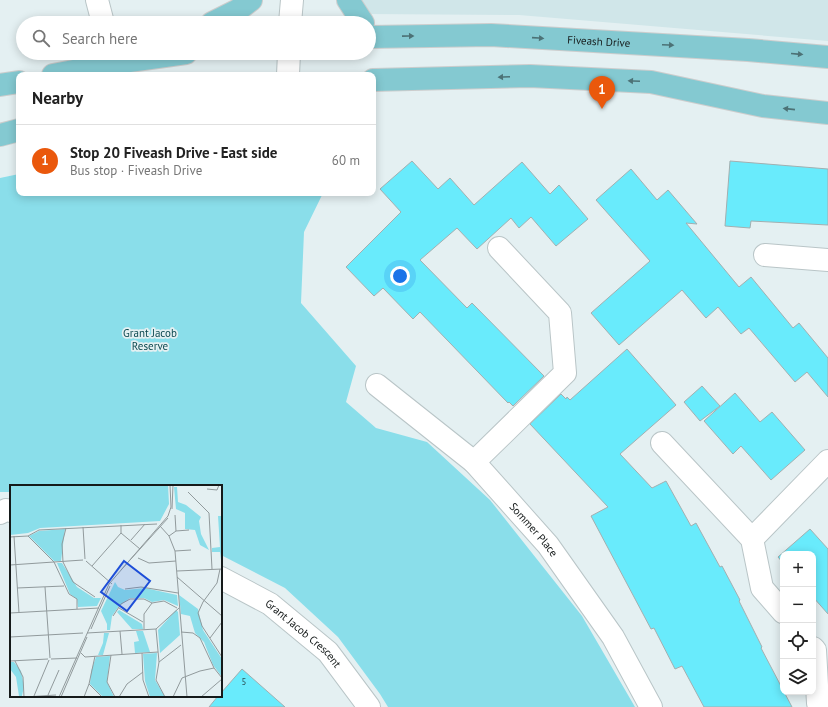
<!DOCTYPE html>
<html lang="en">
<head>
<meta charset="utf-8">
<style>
	body { margin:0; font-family:"PT Sans",sans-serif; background:#f2f2f2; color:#222 }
	.controls { position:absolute; right:12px; bottom:12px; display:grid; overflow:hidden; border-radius:8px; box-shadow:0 2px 10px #0003 }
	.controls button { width:36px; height:36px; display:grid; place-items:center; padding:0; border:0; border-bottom:1px solid #e0e0e0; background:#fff; color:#222; font:20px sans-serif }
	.you { position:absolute; left:400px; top:276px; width:14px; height:14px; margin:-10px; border:3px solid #fff; border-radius:50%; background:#1a73e8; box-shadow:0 0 0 6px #1a73e833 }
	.badge { display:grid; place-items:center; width:26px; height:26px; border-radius:50%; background:#ea580c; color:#fff; font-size:13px; font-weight:700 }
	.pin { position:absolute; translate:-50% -33px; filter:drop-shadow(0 1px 2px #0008) }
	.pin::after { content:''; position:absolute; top:21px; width:14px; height:12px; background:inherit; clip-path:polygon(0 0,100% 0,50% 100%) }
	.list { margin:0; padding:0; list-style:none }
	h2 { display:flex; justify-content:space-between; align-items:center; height:52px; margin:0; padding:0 16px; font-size:17px }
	h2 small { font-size:13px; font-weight:400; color:#767676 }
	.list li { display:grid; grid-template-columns:26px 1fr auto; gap:12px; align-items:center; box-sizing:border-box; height:72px; padding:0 16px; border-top:1px solid #e0e0e0 }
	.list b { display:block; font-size:15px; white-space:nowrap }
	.list p { margin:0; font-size:13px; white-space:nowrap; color:#767676 }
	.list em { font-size:13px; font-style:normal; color:#767676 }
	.icon { flex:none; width:22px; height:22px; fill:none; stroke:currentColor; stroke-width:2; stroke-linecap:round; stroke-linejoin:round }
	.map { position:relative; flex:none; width:828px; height:707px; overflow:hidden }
	.search { position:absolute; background:#fff; box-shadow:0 2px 10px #0003; left:16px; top:16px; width:360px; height:44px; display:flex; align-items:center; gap:10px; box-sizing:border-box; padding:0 14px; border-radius:22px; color:#767676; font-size:15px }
	.panel { position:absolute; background:#fff; box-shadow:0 2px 10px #0003; left:16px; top:72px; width:360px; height:124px; border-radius:8px }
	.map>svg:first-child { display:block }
	.built { fill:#d0e6e9 }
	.green { fill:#8adeea }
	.building { fill:#69ebfc; stroke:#a3afb0 }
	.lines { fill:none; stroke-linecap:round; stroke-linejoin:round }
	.minor-casing { stroke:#b9c5c7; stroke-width:24 }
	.major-casing { stroke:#cccdcd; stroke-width:24 }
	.minor { stroke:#fff; stroke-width:22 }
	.major { stroke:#84c9d1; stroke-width:22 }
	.oneway { fill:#4c7276 }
	.labels { text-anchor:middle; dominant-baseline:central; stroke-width:3.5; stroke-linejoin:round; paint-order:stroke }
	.number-label { font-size:9px; fill:#2a4e52 }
	.street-label { font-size:11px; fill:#151a1a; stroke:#e4f0f2 }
	.park-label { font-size:11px; fill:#0e4a51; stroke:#e4f0f2 }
	.inset-road { fill:none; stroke:#919a9c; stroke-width:1 }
	.view { fill:#1d4ed8; fill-opacity:0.15; stroke:#1d4ed8; stroke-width:2 }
	.inset-edge { fill:none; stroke:#151a1a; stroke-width:2 }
</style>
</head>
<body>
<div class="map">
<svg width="828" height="707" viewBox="0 0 828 707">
	<rect width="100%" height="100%" fill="#e4f0f2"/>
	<path class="built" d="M 359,0 L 828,0 L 828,41 L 519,15 L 365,14 Z"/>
	<path class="green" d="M 19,174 L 19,193 L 323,193 L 304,232 L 301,303 L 356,366 L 346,402 L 376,428 L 427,442 L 490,500 L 582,616 L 635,707 L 388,707 L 380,694 L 338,637 L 285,588 L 221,555 L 221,486 L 11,486 L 11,492 L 0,492 L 0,178 Z"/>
	<path class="building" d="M 412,161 L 438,189 L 450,178 L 474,205 L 522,162 L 550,194 L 559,185 L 588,219 L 556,246 L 531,217 L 519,228 L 511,218 L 477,249 L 457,228 L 420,260 L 467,308 L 472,303 L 544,376 L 513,406 L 509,402 L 508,403 L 420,312 L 413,319 L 383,288 L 374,296 L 346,267 L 401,212 L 380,189 Z
		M 730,161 L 828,169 L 828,225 L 751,221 L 750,228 L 725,226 Z
		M 631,169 L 657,200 L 668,190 L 697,224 L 686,223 L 739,287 L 751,277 L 793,328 L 799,323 L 828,358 L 828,397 L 807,372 L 795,382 L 749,328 L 741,334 L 718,307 L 706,318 L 682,290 L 619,345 L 591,313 L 650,261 L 596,200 Z
		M 627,349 L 676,405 L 620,454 L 652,488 L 666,481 L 691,526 L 696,523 L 720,567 L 722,566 L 740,600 L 739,601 L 762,647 L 761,648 L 792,707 L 704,707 L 682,666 L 675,669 L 654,628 L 651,629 L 591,516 L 608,507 L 530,424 L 561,394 L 566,399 L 567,397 L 570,400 Z
		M 702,386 L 720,406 L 700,421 L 684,402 Z
		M 735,393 L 760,422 L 772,412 L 805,450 L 771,480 L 741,446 L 733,454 L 704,421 Z
		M 810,529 L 828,549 L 828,614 L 813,597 L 813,554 L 783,554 L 783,563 L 778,557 Z
		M 242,669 L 285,707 L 209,707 L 218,696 L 221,696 L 221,693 Z"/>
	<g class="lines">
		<defs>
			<g id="minor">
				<path d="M 97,0 L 103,23"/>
				<path d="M 290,23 L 292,0"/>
				<path d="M 288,75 L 289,53"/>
				<path d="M 765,255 L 828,260"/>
				<path id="s1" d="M 377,385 L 474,462 L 548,545 L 613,637 L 651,707"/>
				<path d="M 662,443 L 752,539 L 762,588 L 783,612"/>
				<path d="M 474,462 L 565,373 L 560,313 L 499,248"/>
				<path d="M 0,513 L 6,510 L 11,511"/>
				<path d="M 752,539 L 828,461"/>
				<path id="s2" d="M 221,578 L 270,604 L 328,652 L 369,707"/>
				<path d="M 813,648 L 815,650 L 818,703 L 822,707"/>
			</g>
			<g id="major">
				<path d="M 348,0 L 363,23"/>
				<path d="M 212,23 L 238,10 L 251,0"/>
				<path id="s3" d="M 369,37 L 491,35 L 748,50 L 828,57"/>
				<path d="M 53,75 L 115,63 L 186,53"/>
				<path d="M 373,80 L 530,76 L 651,82 L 763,106 L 828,113"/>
				<path d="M 0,85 L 19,82"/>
				<path d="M 0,135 L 19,130"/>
			</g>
		</defs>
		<use href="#minor" class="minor-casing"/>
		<use href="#major" class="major-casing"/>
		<use href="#minor" class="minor"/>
		<use href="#major" class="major"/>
	</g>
	<defs><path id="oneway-solid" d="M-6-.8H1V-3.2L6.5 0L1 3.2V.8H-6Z"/></defs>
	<g class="oneway">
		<use href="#oneway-solid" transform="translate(408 36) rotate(-1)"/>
		<use href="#oneway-solid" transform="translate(538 38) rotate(4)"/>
		<use href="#oneway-solid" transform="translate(668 45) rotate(3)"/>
		<use href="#oneway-solid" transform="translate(797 54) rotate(5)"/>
		<use href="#oneway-solid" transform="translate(504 77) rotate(178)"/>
		<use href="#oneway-solid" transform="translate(634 81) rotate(-177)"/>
		<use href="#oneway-solid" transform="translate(789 109) rotate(-174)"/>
	</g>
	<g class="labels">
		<g class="number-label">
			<text x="244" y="681">5</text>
		</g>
		<g class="street-label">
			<text stroke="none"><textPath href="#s3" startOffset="230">Fiveash Drive</textPath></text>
			<text stroke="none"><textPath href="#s1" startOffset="214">Sommer Place</textPath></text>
			<text stroke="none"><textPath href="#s2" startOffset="100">Grant Jacob Crescent</textPath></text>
		</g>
		<g class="park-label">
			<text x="150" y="333">Grant Jacob<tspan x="150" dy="13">Reserve</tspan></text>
		</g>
	</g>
	<g transform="translate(10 485)">
		<rect width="212" height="212" fill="#e4f0f2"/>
		<path d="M 0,0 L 158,0 L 159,19 L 150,36 L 30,43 L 18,48 L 0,50 ZM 164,2 L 167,2 L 168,17 L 176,20 L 191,32 L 189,36 L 191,49 L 199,65 L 190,60 L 185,45 L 175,44 L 175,28 L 166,24 ZM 208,31 L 212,31 L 212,83 L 210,67 L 202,67 L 202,63 L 210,62 ZM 55,44 L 51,76 L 44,76 L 19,51 L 29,46 ZM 47,78 L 52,78 L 67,102 L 84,113 L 91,113 L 87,121 L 68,122 L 67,114 L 60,109 ZM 105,97 L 108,102 L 115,105 L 135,103 L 167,110 L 168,121 L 154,115 L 142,117 L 134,113 L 120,113 L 109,121 L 102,131 L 100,145 L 97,145 L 97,139 L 91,126 ZM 169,110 L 188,124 L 193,145 L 212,174 L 212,192 L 203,180 L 194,157 L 185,148 L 180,131 L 171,129 ZM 109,125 L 132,139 L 133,144 L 122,144 L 107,127 ZM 166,125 L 168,127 L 170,150 L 150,168 L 148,145 ZM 126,146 L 133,146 L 140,167 L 125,168 L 124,157 L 129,156 ZM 94,148 L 99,148 L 93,170 L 88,170 L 93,158 ZM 147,168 L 145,195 L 155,212 L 140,212 L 135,196 L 133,169 ZM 100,171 L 97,197 L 104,212 L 93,212 L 80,199 L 81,186 L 86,172 ZM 0,177 L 4,177 L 11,186 L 14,201 L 12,211 L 9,211 L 6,192 L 0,184 Z" fill="#8adeea"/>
		<path class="inset-road" d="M 197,4 L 207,5 L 209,0M 178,7 L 199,28 L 202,84M 162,24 L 163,0M 165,30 L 166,46M 150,41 L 159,51 L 165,66 L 177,212M 73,42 L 75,74M 56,43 L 52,59 L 53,77 L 63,97 L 85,112M 111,48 L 130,64M 4,51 L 9,128M 18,51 L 44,77 L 59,109 L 67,114 L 67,124M 159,51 L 166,46 L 179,45M 0,52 L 18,51 L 29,45 L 147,39M 121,55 L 135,39M 165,66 L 181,65M 128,73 L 139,78 L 166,76M 76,76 L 102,99M 0,80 L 73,75M 82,81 L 111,48 L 111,40M 210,84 L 207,98 L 193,117 L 188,128 L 192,141 L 212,172M 111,85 L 158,33M 167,86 L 212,84M 167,92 L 212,131M 35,102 L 40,173M 7,103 L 54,101M 115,104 L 131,102 L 168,108M 109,123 L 133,137M 0,128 L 89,123M 103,131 L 111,119 L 120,114 L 134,114 L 142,118M 81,144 L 100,101M 134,144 L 134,129 L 142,118 L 154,116 L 167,123M 146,144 L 149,177 L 146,195 L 155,212M 110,146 L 112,169M 171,147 L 183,148 L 190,153 L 204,183 L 212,193M 77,148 L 146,144 L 169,123M 0,152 L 73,148M 200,153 L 212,137M 71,168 L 75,172 L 148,167M 132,168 L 133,195 L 139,212M 101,170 L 97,197 L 105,212M 85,171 L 79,199 L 92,212M 41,174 L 67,173M 0,176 L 38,174M 5,176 L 13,192 L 14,212M 149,177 L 171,160M 38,210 L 49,185M 24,211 L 39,175M 15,212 L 46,210M 49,212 L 99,99 L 158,31 L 161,22 L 160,0M 51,212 L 77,152M 74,212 L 79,199M 109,212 L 117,199 L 133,187M 163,212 L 172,193 L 190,186 L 204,183M 191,212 L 212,194"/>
		<path class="view" d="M 114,76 L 140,96 L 117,126 L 91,107 Z"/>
		<rect width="212" height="212" class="inset-edge"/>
	</g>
</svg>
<div class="controls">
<button>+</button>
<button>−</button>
<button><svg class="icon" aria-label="locate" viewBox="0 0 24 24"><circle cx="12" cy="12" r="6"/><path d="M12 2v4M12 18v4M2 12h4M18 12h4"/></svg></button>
<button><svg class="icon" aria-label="layers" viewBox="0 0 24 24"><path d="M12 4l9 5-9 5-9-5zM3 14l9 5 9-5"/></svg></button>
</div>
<div class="you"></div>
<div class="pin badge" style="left:602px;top:109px">1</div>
<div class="search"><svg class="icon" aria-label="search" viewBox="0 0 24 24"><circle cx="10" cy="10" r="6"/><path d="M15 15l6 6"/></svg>Search here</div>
<section class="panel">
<h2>Nearby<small></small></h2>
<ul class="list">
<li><span class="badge">1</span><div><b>Stop 20 Fiveash Drive - East side</b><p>Bus stop · Fiveash Drive</p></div><em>60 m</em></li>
</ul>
</section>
</div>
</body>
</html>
